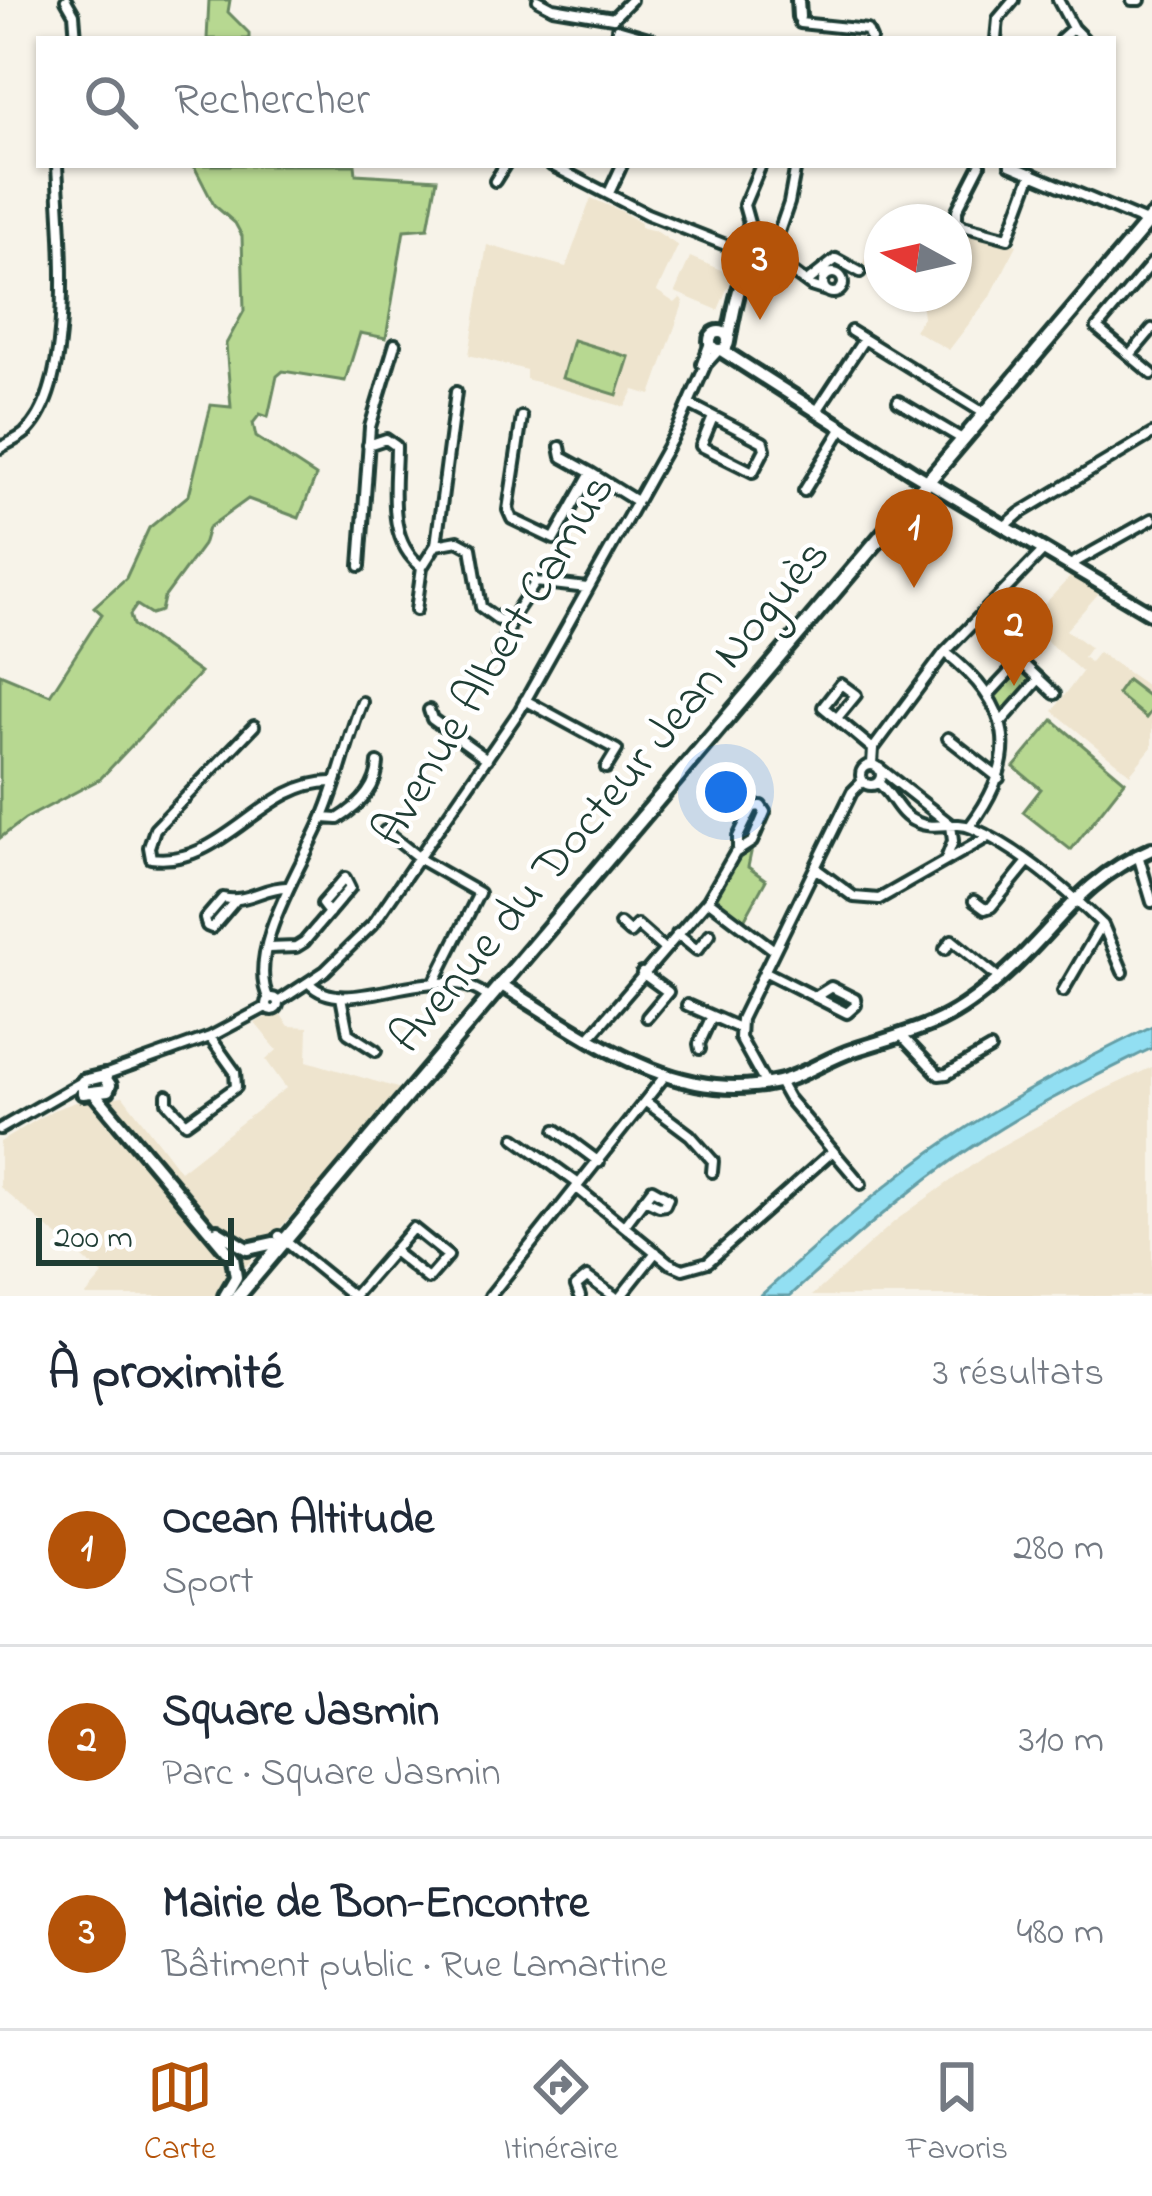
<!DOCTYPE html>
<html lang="fr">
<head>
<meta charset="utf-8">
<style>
	body { margin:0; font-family:"Indie Flower",sans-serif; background:#f2f2f3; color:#1f2937 }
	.compass { position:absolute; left:864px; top:204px; width:108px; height:108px; border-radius:50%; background:#fff; box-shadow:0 3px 9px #0004; rotate:278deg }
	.scale { position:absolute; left:36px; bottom:30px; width:198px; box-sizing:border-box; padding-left:12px; border:6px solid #1f3d34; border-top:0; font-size:33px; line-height:42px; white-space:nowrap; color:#1f3d34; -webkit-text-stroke:9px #fff; paint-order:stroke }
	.you { position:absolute; left:726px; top:792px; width:42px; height:42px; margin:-30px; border:9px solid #fff; border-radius:50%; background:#1a73e8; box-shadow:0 0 0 18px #1a73e833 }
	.badge { display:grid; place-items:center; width:78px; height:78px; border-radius:50%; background:#b45309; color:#fff; font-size:39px; font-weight:700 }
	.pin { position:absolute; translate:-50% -99px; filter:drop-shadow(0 3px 6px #0008) }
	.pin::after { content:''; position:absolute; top:63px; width:42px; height:36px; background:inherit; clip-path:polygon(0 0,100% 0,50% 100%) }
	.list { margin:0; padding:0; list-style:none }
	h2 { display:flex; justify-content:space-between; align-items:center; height:156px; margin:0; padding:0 48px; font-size:51px }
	h2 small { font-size:39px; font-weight:400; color:#747a83 }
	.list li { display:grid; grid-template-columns:78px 1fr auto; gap:36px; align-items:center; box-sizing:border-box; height:192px; padding:0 48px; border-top:3px solid #e0e1e3 }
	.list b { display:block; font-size:45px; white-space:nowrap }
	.list p { margin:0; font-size:39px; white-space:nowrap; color:#747a83 }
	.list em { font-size:39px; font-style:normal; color:#747a83 }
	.icon { flex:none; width:66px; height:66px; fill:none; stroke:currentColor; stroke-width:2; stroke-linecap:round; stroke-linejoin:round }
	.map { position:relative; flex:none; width:1152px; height:1296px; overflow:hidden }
	.search { position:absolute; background:#fff; box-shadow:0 3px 9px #0004; left:36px; right:36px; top:36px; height:132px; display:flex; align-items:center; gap:30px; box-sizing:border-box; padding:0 42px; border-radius:0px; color:#747a83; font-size:45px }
	.sheet { height:732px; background:#fff }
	nav { display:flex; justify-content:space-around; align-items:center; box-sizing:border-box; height:168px; border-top:3px solid #e0e1e3; background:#fff; font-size:33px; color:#747a83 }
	nav a { display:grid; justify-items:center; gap:6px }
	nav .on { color:#b45309 }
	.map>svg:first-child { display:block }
	.built { fill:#eee4ce }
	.green { fill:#b7d891; stroke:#6b8a62; stroke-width:3 }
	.water { fill:#92dff2; stroke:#649ea6; stroke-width:3 }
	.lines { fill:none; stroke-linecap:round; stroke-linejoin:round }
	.street-casing { stroke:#1f3d34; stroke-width:16 }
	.secondary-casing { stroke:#1f3d34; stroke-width:20 }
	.primary-casing { stroke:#1f3d34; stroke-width:21 }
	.street { stroke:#fff; stroke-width:8 }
	.secondary { stroke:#fff; stroke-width:10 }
	.primary { stroke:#fff; stroke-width:12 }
	.labels { text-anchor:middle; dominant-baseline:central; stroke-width:9; stroke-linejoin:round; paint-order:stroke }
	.street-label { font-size:48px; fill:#1f3d34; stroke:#fff }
</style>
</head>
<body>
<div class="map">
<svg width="1152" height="1296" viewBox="0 0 1152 1296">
	<rect width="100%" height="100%" fill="#f7f3e9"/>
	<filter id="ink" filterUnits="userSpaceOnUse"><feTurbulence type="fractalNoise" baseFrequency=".00833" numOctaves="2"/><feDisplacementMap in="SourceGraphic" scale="24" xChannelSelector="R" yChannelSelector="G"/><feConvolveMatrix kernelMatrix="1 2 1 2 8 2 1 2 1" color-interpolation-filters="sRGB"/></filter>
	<g filter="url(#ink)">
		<path class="built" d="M 591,198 L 621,211 L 641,223 L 640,227 L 656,231 L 678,246 L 657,291 L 675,303 L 680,298 L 684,301 L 651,395 L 634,390 L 625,407 L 526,379 L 526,370 L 469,355 L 487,245 L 566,267 Z
			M 882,225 L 882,289 L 860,269 Z
			M 954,227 L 1017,245 L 991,295 L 949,350 L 914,330 L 923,317 L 920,294 L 954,294 Z
			M 690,257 L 733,275 L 718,310 L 675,292 Z
			M 1071,576 L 1099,593 L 1066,630 L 1090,647 L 1083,657 L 1090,662 L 1098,652 L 1152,689 L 1152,747 L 1130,774 L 1053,711 L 1082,672 L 1034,630 L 1043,619 L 1037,612 Z
			M 278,1011 L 289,1026 L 308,1027 L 307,1061 L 404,1090 L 219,1296 L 85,1296 L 103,1275 L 0,1187 L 0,1142 L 53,1110 L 76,1102 L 123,1096 L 180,1171 L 286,1088 L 266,1060 L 277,1050 L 255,1023 Z
			M 1152,1067 L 1152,1296 L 812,1296 L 895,1221 L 992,1151 L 1095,1094 Z"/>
		<path class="green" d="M 209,0 L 230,0 L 228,12 L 249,33 L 249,39 L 207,39 Z
			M 138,165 L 355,165 L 356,174 L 437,179 L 428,228 L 404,230 L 386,338 L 360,333 L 345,381 L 283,371 L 277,376 L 268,417 L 260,414 L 253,423 L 256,437 L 316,476 L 299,518 L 248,499 L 208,528 L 203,545 L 164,598 L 161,611 L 151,614 L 137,605 L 130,615 L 133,625 L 200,673 L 100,779 L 25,819 L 0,838 L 0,674 L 50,695 L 102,614 L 94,607 L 126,578 L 149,528 L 189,495 L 211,405 L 231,407 L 226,344 L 244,311 L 242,236 L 235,223 L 214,205 L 194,166 Z
			M 573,340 L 629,357 L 617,395 L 562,378 Z
			M 1020,666 L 1033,677 L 1003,712 L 994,695 Z
			M 1127,680 L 1152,699 L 1152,710 L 1146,718 L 1117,694 Z
			M 1053,720 L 1125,781 L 1071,850 L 1023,812 L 1041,789 L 1014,767 Z
			M 752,848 L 748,867 L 766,880 L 743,922 L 714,897 L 737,855 Z"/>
		<path class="water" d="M 1152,1026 L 1152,1048 C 1092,1078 1031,1107 975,1145 C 908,1189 849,1242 790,1296 L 760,1296 C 822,1241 882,1184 951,1138 C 1014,1095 1084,1060 1152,1026 Z"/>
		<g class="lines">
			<defs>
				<path id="street" d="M 66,0 L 74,14 L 76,39
					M 538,0 L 553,8 L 613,18
					M 1058,0 L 1073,28 L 1061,39
					M 1132,0 L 1140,0
					M 613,18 L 631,0
					M 800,23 L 867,30 L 871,39
					M 1073,28 L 1084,39
					M 617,29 L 652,39
					M 996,39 L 998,19 L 1014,0
					M 551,165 L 647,214 L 746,253 L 754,251
					M 980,165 L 957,210 L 957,221 L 963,226 L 1008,238 L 1032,173
					M 1010,165 L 1146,222
					M 495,181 L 505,165
					M 609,193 L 622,165
					M 739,250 L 749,223 L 744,205 L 761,165
					M 772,252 L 789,203 L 796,165
					M 773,258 L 811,286 L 827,291
					M 1152,263 L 1097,328 L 1152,374
					M823 283a10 10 0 1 1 20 0a10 10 0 1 1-20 0Z
					M 807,282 L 836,259 L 860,272
					M 851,331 L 984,413
					M 1130,355 L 1152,329
					M 702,364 L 710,343
					M 898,401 L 962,439
					M 689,404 L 763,442 L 765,449 L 753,472 L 701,446 L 713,417
					M 817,411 L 864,339
					M 522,417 L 508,510 L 512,519 L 554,539 L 591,473 L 636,501
					M 368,445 L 386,439 L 396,446 C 396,485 385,540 422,567 L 436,545 L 456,392
					M 560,447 L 562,457 L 591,473
					M 0,448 C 8,443 18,439 25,433 C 77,385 60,231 57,165
					M 804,491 L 842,429
					M 1005,526 L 1020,513 L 1152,434
					M 436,545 L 458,541 L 471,548 L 481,607 L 499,620 L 511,619 L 536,582 L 587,588
					M 1070,565 L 1152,519
					M 360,566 L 370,427 L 395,344
					M 416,610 L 422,567
					M 497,652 L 509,629 L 508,620
					M 945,652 C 1013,705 1022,757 970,826
					M 1039,679 L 1055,694
					M 989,694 L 1020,661 L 1039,679 L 1002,721
					M 525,700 L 617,750 L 606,768
					M 429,710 L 432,719 L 487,759
					M 837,718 L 856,695 L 841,684 L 823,707 L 873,749
					M 254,726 L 155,829 L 149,847 L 151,858 C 224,868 263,780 334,782
					M 948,738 L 999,778
					M 872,764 L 873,749 L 945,652 L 1044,550
					M861 775a10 10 0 1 1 20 0a10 10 0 1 1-20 0Z
					M 879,768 L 950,824
					M 878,783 C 893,793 897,814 916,822 C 935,831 954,820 972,828 C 1018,848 1066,889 1102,924 L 1063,991
					M 323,818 L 338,819 C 359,806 377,788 378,763
					M 385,831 L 423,861 L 479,893 L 434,983
					M 1138,855 L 1152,902
					M 946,859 L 953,841 L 951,825
					M 815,868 L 854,897 L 879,899 L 988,837
					M 708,900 L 735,853 L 752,842 L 765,812 L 761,806 L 753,807 L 738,837 L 738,850
					M 235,901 L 212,928 L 207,926 L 205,919 L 223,898 C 245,904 264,887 286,887
					M 974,901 L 985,909 L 991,907 L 1027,863
					M 620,924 L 630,933 L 637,925 L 663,948
					M 1103,925 L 1123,972
					M 677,934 L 697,950 L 710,934
					M 269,948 L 296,947 L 304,942 L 350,888 L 345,878 L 322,904 L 329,913
					M 945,949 L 952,940 L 1000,979
					M 764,971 L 847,1013 L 856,1005 L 855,999 L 831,987 L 815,997
					M 642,973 L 668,992 L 647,1017
					M 309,983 C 347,1024 436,954 489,998
					M 341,997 L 348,1033 L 376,1051
					M266 1004a6 6 0 1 1 12 0a6 6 0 1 1-12 0Z
					M 269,999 C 244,952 305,862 323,817 C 339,780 347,739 362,702
					M 278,1002 L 325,971 L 373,924 L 520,710 L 678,428 L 706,364 L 718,351
					M 687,1005 L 739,1028
					M 903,1037 L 939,1075 L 947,1074 L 990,1049
					M 589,1038 L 708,900 L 774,950
					M 700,1049 L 699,1044 L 711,1018
					M 104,1075 L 210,1037 L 266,1007
					M 779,1082 L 788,1098 L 861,1184
					M 765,1083 L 740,1038 L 741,1019 L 852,792 L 863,781
					M 167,1095 L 167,1102 L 186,1123 L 236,1087 L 235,1072 L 210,1037
					M 646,1102 L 690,1135 L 713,1161 L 712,1172
					M 0,1129 L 82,1082
					M 556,1130 L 599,1162
					M 515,1138 L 576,1182 L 578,1189 L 669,1263 L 683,1269 L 708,1262 L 833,1151
					M 624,1226 L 652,1189 L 668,1198 L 665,1205 L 659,1206 L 644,1199
					M 279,1236 L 353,1296
					M 354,1296 L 413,1228 L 448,1256 L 428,1279 L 393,1251
					M 490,1296 L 664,1077
					M 580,1296 L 576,1286 L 587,1277 L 614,1296
					M 621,1296 L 656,1252"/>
				<path id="secondary" d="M 798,0 L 799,17
					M710 341a9 9 0 1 1 18 0a9 9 0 1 1-18 0Z
					M 728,342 C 732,318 742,263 759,248 L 769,251 L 773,260 L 768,268 L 745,279
					M 721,350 L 912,472 L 1152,614
					M 500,984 C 583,1034 675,1107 778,1082 C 804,1076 828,1058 854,1050 C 919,1029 946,1026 1000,978 C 1058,928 1077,881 1152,849
					M 104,1076 L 110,1085 L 108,1090 L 83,1093 L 83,1081 Z
					M 95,1094 L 233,1258 L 236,1277 L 225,1296
					M 217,1231 L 247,1249 L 274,1243"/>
				<path id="primary" d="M 386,1120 L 1152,217
					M 238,1296 L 388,1118"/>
			</defs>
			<use href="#street" class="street-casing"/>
			<use href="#secondary" class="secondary-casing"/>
			<use href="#primary" class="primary-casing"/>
			<use href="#street" class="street"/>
			<use href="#secondary" class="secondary"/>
			<use href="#primary" class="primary"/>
		</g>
	</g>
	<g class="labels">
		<g class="street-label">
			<text transform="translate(495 661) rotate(-59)">Avenue Albert Camus</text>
			<text transform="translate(611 797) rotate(-50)">Avenue du Docteur Jean Noguès</text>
		</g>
	</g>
</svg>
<svg class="compass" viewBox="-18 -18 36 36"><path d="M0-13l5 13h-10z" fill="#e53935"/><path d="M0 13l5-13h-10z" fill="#747a83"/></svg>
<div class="scale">200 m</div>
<div class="you"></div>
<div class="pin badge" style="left:914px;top:588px">1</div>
<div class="pin badge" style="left:1014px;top:686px">2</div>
<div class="pin badge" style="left:760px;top:320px">3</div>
<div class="search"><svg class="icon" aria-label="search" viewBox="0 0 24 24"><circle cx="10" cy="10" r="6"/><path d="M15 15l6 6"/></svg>Rechercher</div>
</div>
<section class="sheet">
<h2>À proximité<small>3 résultats</small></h2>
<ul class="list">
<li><span class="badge">1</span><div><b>Ocean Altitude</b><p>Sport</p></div><em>280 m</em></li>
<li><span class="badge">2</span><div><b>Square Jasmin</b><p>Parc · Square Jasmin</p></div><em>310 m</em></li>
<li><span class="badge">3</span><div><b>Mairie de Bon-Encontre</b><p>Bâtiment public · Rue Lamartine</p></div><em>480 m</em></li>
</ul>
</section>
<nav>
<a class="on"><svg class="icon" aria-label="map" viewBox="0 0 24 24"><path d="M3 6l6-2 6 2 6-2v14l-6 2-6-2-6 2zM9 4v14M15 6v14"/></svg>Carte</a>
<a><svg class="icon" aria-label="directions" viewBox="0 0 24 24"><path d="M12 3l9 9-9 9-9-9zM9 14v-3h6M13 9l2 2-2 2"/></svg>Itinéraire</a>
<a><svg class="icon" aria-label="saved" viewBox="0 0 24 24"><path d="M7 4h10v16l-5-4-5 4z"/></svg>Favoris</a>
</nav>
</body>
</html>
